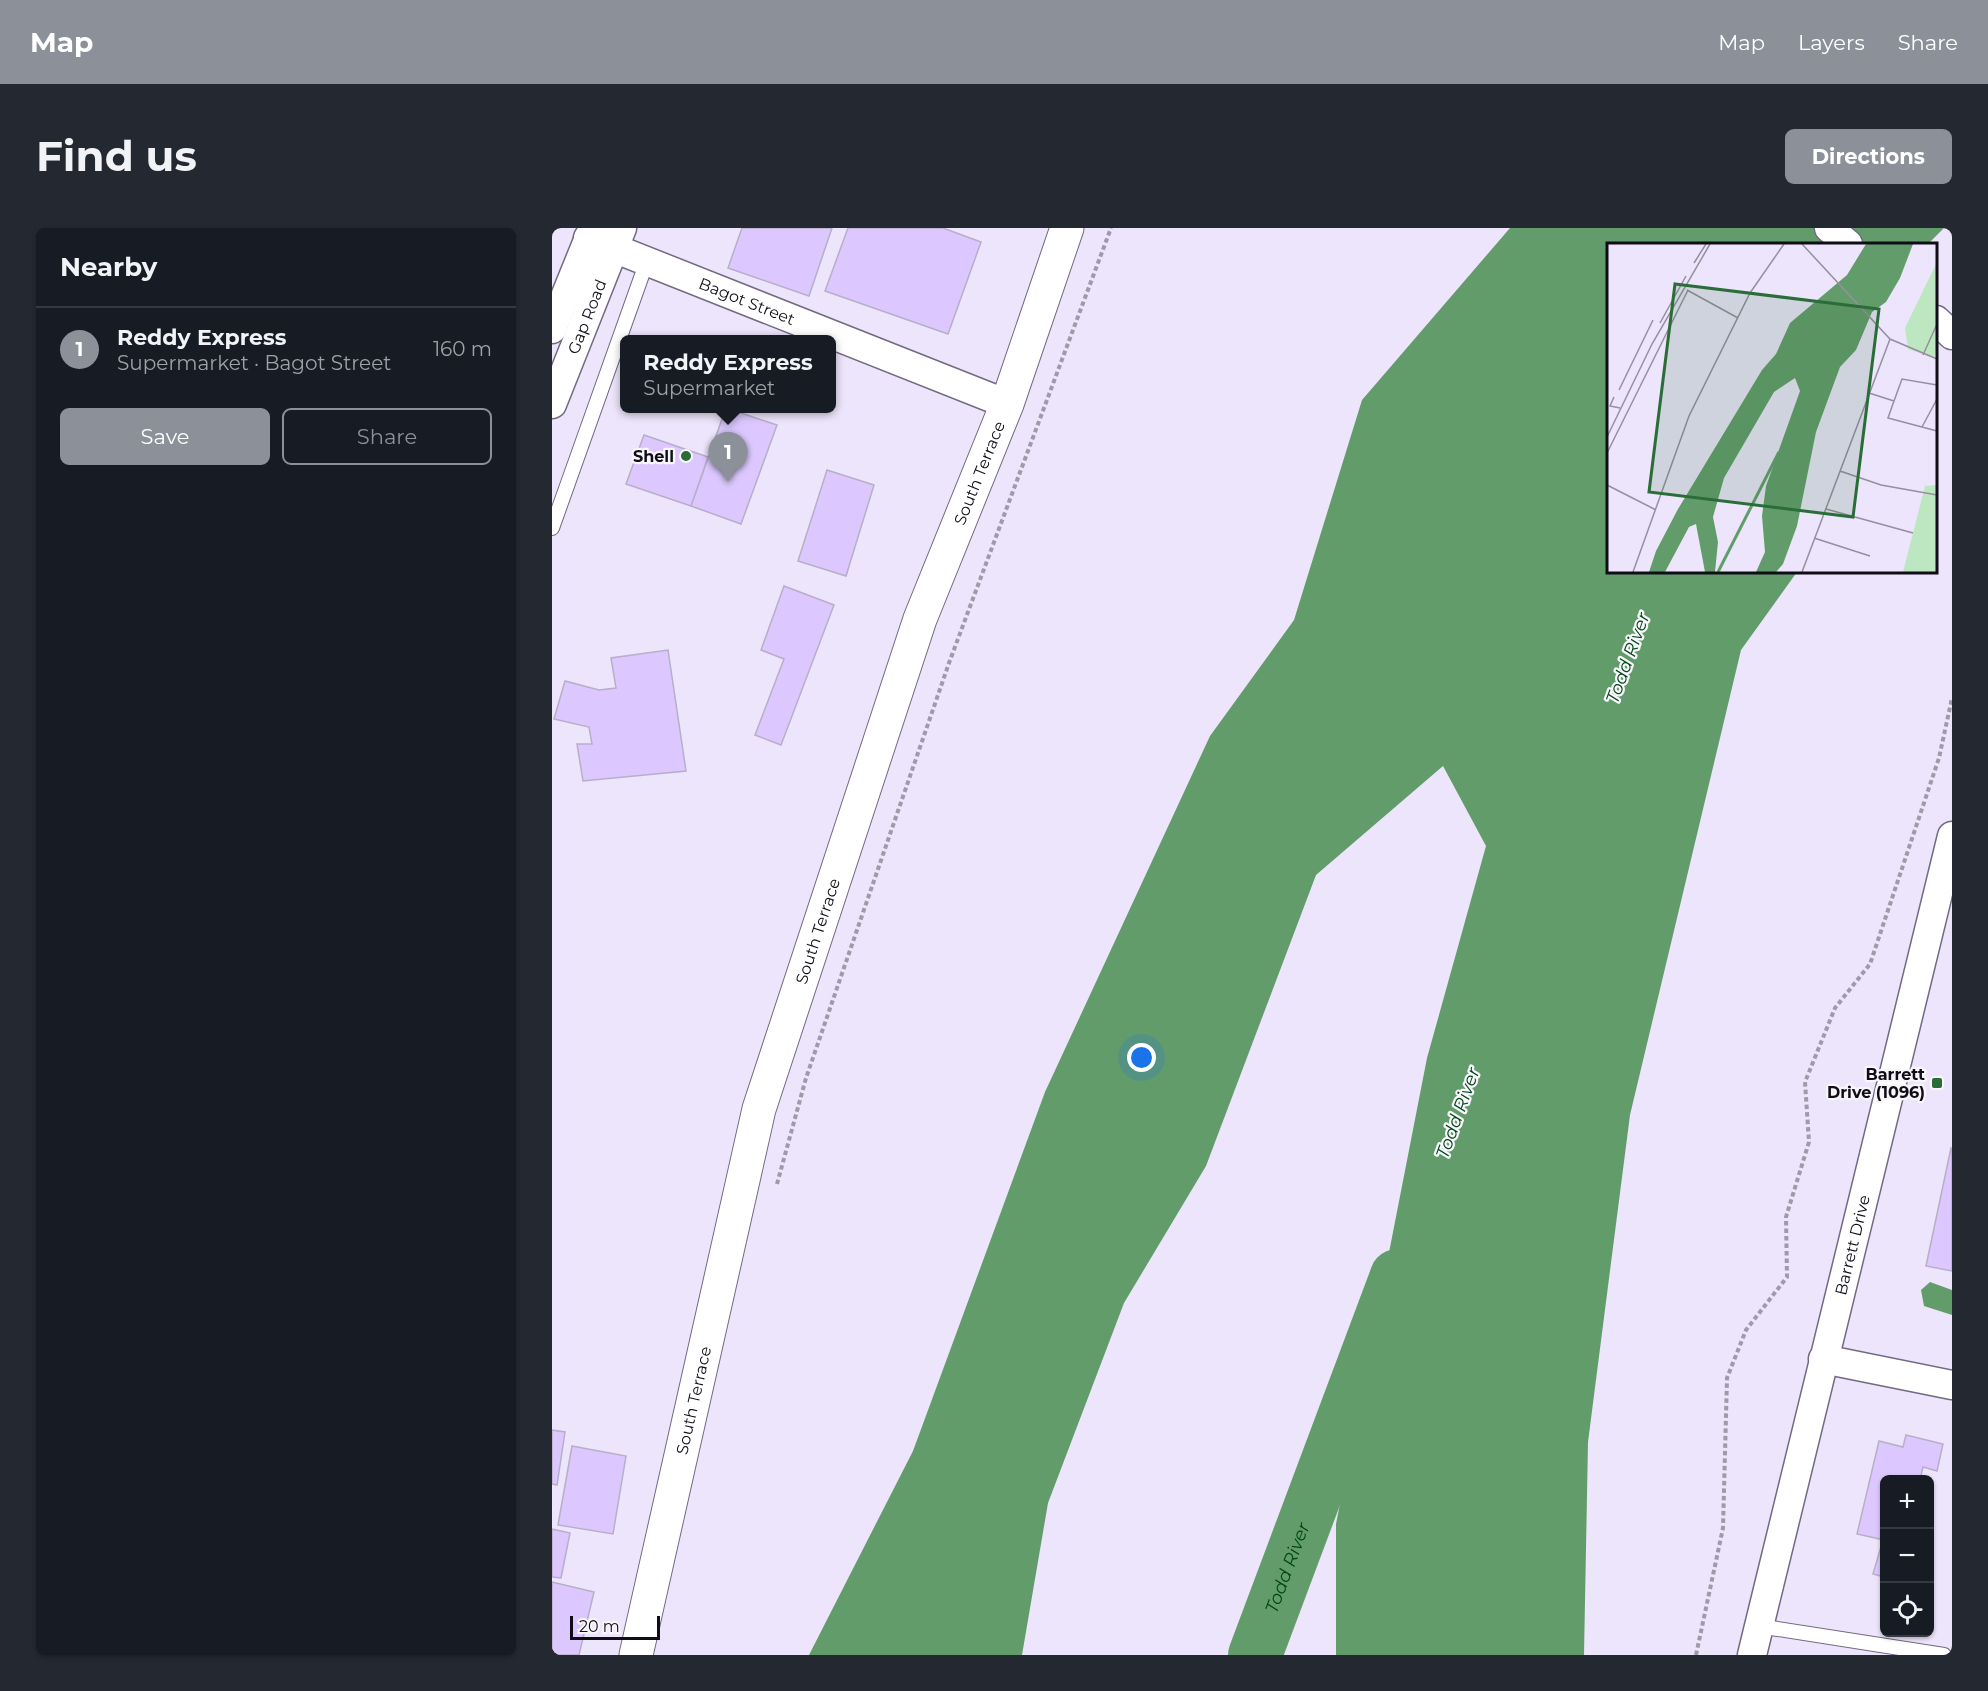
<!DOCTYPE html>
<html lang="en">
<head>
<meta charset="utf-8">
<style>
	body { margin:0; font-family:Montserrat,sans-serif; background:#242831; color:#f1f3f6 }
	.controls { position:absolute; right:18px; bottom:18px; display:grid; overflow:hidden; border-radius:9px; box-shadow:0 2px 4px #0004 }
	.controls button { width:54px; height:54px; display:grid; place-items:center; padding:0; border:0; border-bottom:2px solid #363941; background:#171b24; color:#f1f3f6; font:30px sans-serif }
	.scale { position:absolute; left:18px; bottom:15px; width:90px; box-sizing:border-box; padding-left:6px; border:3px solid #100d16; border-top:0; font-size:16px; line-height:21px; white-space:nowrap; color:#100d16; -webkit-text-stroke:4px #f8f6fb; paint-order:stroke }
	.you { position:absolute; left:590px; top:830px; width:21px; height:21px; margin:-15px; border:4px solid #fff; border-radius:50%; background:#1a73e8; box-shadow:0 0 0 9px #1a73e833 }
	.badge { display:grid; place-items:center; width:39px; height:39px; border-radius:50%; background:#8c9099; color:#fff; font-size:20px; font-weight:700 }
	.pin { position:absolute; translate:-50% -50px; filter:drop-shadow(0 2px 3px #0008) }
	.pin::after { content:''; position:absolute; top:32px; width:21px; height:18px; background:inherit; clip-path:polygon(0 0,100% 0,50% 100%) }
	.popup { position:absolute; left:68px; top:107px; width:216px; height:78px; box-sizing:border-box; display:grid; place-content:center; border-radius:9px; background:#171b24; filter:drop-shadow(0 2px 4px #0005); font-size:20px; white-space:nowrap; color:#9ea1a6 }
	.popup b { font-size:22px; color:#f1f3f6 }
	.popup::after { content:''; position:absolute; left:50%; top:100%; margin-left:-12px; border:12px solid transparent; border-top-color:#171b24 }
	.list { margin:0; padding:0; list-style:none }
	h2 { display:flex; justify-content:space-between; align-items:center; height:78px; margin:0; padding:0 24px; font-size:26px }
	h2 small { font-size:20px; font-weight:400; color:#9ea1a6 }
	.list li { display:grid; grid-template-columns:39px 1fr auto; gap:18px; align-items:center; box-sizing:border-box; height:84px; padding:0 24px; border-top:2px solid #363941 }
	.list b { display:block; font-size:22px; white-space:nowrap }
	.list p { margin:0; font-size:20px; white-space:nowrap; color:#9ea1a6 }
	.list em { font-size:20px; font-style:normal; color:#9ea1a6 }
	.actions { display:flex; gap:12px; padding:18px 24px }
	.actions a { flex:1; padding:14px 0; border:2px solid #8c9099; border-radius:9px; text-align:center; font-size:21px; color:#8c9099 }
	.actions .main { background:#8c9099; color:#fff }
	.icon { flex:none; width:33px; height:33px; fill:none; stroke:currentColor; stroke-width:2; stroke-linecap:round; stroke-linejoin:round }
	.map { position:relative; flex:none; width:1400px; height:1427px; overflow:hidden; border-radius:9px }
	header { display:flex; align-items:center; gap:36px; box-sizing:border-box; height:84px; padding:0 30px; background:#8c9099; color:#fff }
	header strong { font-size:28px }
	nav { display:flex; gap:33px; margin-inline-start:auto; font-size:21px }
	.intro { display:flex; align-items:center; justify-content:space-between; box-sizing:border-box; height:144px; padding:0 36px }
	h1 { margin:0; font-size:42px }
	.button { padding:15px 27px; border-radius:9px; background:#8c9099; color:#fff; font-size:21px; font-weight:700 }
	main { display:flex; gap:36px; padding:0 36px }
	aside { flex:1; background:#171b24; border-radius:9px; box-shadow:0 2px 4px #0004 }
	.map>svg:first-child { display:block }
	.water { fill:#639c6b }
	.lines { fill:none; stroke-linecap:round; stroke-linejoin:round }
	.river { stroke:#639c6b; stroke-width:54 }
	.building { fill:#dcc8fe; stroke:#b7aec8; stroke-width:1.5 }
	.lane-casing { stroke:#726a82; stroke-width:16 }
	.street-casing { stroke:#726a82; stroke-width:31 }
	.secondary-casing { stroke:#726a82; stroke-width:35 }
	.path { stroke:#9f99aa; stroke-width:4; stroke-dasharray:4.5 3; stroke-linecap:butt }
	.lane { stroke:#fff; stroke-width:14 }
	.street { stroke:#fff; stroke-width:28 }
	.secondary { stroke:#fff; stroke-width:33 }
	.poi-dot { fill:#2a6d38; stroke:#f8f6fb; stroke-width:2 }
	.labels { text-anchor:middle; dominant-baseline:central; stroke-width:4.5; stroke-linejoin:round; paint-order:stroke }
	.street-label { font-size:16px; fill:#100d16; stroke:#f8f6fb }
	.poi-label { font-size:16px; font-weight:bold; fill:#100d16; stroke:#f8f6fb; text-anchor:end }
	.water-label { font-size:18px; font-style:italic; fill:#004717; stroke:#f8f6fb }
	.inset-river { fill:none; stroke:#639c6b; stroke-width:3 }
	.inset-road { fill:none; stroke:#958f9f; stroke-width:1.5 }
	.view { fill:#2a6d38; fill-opacity:0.15; stroke:#2a6d38; stroke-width:3 }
	.inset-edge { fill:none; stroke:#100d16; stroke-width:3 }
</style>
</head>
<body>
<header>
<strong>Map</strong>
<nav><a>Map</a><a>Layers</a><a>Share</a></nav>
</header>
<div class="intro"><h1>Find us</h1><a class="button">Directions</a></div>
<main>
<aside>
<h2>Nearby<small></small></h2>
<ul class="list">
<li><span class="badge">1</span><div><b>Reddy Express</b><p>Supermarket · Bagot Street</p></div><em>160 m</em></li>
</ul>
<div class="actions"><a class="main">Save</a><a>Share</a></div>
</aside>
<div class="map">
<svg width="1400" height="1427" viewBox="0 0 1400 1427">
	<rect width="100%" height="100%" fill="#ede5fb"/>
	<path class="water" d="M 958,0 L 1392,0 L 1376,16 L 1056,16 L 1056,344 L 1245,344 L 1189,422 L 1078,887 L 1036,1214 L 1032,1427 L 784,1427 L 784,1296 L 875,830 L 934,618 L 891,538 L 764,647 L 654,938 L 572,1075 L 496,1275 L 470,1427 L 257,1427 L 361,1223 L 493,864 L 658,508 L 742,392 L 810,172 Z
		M 1378,1054 L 1400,1062 L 1400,1087 L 1372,1078 L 1369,1062 Z"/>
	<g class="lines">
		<path class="river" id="s1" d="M 703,1427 L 845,1048"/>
	</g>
	<path class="building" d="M 190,0 L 280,0 L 257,68 L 176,40 Z
		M 296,0 L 391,0 L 429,14 L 396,106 L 273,63 Z
		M 174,180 L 225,197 L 189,296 L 139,278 Z
		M 92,207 L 156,229 L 139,278 L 74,256 Z
		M 275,242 L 322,257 L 294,348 L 246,333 Z
		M 232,358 L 282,377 L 229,517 L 203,507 L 232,431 L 209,422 Z
		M 116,422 L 134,543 L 31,553 L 25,516 L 40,516 L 37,499 L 2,491 L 13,453 L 47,462 L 64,460 L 59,430 Z
		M 1399,920 L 1400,921 L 1400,1043 L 1374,1038 Z
		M 0,1202 L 13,1204 L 5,1257 L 0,1256 Z
		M 1354,1207 L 1391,1216 L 1385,1243 L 1371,1239 L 1368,1252 L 1332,1252 L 1332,1312 L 1305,1306 L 1327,1213 L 1351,1219 Z
		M 20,1218 L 74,1228 L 61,1306 L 6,1297 Z
		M 0,1301 L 18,1305 L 9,1350 L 0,1349 Z
		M 1330,1315 L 1332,1315 L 1332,1349 L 1321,1346 Z
		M 0,1354 L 42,1364 L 27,1427 L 0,1427 Z"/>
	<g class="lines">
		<defs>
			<path id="lane" d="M 0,300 L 95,33
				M 1207,1398 L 1392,1427"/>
			<g id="street">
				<path d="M 1277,0 L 1296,16"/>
				<path id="s2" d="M 36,10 L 455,176"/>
				<path d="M 1384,92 L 1400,107"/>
				<path d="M 0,101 L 41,0"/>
				<path id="s3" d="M 0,176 L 70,0"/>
				<path d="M 1271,1131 L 1400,1157"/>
				<path id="s4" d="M 1200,1427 L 1400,608"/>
			</g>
			<g id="secondary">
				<path id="s5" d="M 84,1427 L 207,881 L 368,391 L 455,176 L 515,0"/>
			</g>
		</defs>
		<use href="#lane" class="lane-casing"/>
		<use href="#street" class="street-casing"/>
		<use href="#secondary" class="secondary-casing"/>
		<path class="path" d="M 225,956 L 254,850 L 397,435 L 559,0
			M 1144,1427 L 1171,1300 L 1175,1150 L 1194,1102 L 1235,1049 L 1234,989 L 1257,914 L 1253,854 L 1283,780 L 1318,736 L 1387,530 L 1400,470"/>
		<use href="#lane" class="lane"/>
		<use href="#street" class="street"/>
		<use href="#secondary" class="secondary"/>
	</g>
	<g class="poi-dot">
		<circle cx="134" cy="228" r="6"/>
		<rect x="1379" y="849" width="12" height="12" rx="3"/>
	</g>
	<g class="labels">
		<g class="street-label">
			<text stroke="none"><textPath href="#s2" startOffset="171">Bagot Street</textPath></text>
			<text stroke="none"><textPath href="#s3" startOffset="94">Gap Road</textPath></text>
			<text stroke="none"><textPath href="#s5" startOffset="1233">South Terrace</textPath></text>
			<text stroke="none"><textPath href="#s5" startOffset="747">South Terrace</textPath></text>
			<text stroke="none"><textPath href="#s4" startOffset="422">Barrett Drive</textPath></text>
			<text stroke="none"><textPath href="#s5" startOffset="261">South Terrace</textPath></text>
		</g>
		<g class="poi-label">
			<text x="122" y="228">Shell</text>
			<text x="1373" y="846">Barrett<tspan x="1373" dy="18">Drive (1096)</tspan></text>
		</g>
		<g class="water-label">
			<text transform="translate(1076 430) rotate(-70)">Todd River</text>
			<text transform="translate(906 885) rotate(-70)">Todd River</text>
			<text stroke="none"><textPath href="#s1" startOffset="93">Todd River</textPath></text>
		</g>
	</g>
	<g transform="translate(1055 15)">
		<rect width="330" height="330" fill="#ede5fb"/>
		<path d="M 330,19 L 330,107 L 327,115 L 301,106 L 298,85 ZM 330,242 L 330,329 L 296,329 L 318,243 Z" fill="#bce7c1"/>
		<path d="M 259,1 L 306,1 L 293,35 L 279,59 L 265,69 L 249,107 L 233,124 L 209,189 L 190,283 L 176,321 L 169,329 L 149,329 L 158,309 L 155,273 L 159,243 L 193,148 L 188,135 L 167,149 L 117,235 L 106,274 L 111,299 L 108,329 L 98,329 L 89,281 L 82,284 L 58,329 L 42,329 L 49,308 L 71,266 L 155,127 L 169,111 L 183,80 L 240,32 Z" fill="#639c6b"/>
		<path class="inset-river" d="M 111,329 L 172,209"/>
		<path class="inset-road" d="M 195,1 L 283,96 L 330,116M 87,20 L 99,1M 80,47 L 131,75M 53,80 L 79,33M 316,112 L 330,81M 12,147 L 46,77M 262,150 L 287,158 L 281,175 L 330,188M 7,154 L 3,163 L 13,165M 287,158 L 295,136 L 330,142M 315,184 L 330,156M 0,194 L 45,101 L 103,1M 0,210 L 81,47M 233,228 L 274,242 L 330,252M 0,242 L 49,267M 219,266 L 306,290M 207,295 L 263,313M 26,329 L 82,173 L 143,50 L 177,1M 195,329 L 283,96"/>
		<path class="view" d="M 68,41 L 272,66 L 246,274 L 42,249 Z"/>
		<rect width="330" height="330" class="inset-edge"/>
	</g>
</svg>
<div class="controls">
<button>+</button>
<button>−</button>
<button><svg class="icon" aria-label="locate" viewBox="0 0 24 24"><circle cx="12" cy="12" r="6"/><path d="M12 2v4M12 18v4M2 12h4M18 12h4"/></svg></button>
</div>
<div class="scale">20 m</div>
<div class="you"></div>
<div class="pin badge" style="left:176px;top:254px">1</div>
<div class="popup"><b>Reddy Express</b>Supermarket</div>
</div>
</main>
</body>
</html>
